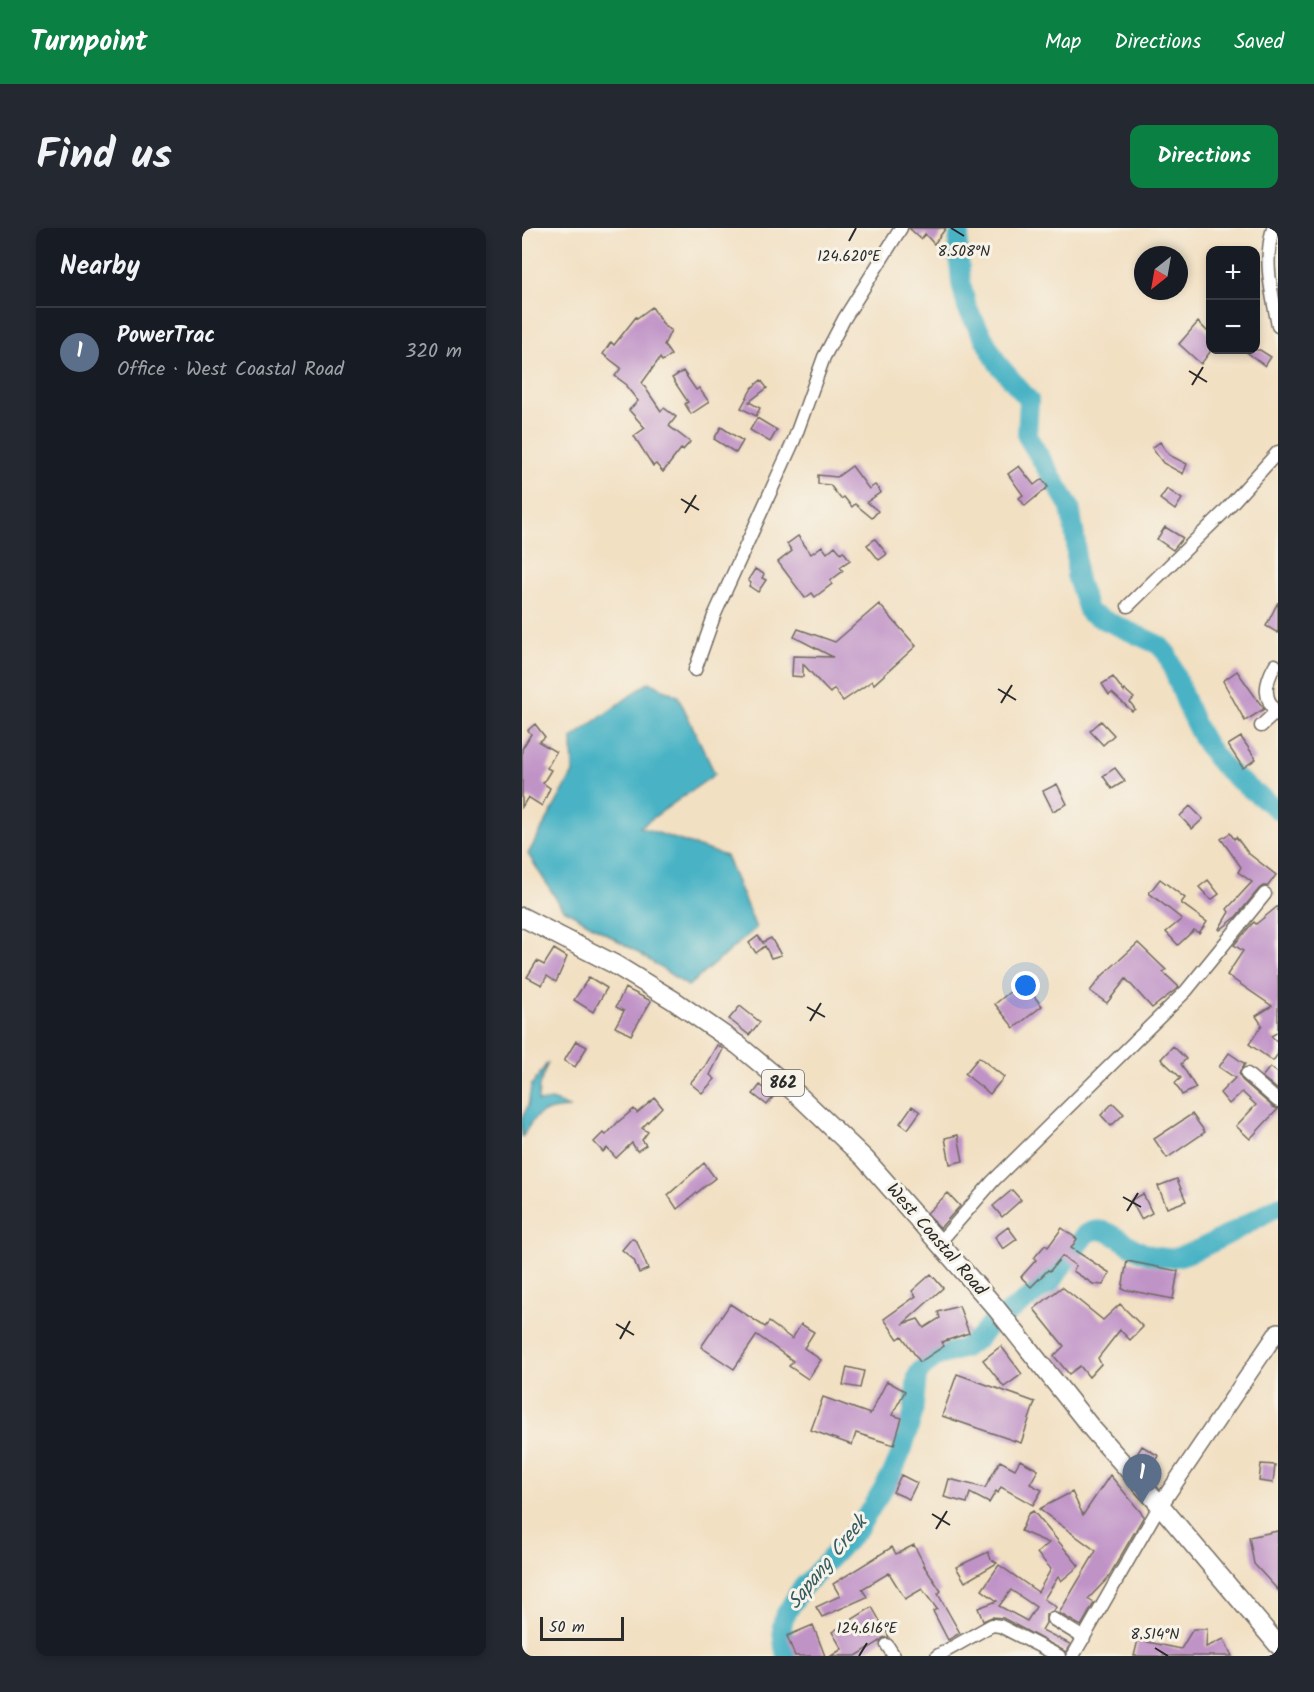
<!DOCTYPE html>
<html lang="en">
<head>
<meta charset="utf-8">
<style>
	body { margin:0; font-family:Kalam,sans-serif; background:#242831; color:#f1f3f6 }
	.controls { position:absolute; right:18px; top:18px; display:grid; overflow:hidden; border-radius:12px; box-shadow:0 3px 9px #0003 }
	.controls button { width:54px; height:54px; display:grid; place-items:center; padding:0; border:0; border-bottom:2px solid #363941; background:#171b24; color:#f1f3f6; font:30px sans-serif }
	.compass { position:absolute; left:612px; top:18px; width:54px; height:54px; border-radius:50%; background:#171b24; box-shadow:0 3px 9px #0003; rotate:211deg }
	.scale { position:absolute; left:18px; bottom:15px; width:84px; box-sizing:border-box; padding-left:6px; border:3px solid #2b2b2b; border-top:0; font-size:16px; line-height:21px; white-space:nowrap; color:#2b2b2b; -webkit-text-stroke:4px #f7f3e8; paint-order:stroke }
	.you { position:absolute; left:504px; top:758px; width:21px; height:21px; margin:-15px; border:4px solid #fff; border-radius:50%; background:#1a73e8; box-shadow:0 0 0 9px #1a73e833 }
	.badge { display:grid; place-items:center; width:39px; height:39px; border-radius:50%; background:#0b8043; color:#fff; font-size:20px; font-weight:700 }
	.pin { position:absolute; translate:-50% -50px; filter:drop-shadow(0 2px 3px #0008) }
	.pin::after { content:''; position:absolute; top:32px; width:21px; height:18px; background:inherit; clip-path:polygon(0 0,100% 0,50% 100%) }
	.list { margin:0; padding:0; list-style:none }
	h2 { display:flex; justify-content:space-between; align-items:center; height:78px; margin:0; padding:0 24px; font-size:26px }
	h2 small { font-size:20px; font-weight:400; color:#9ea1a6 }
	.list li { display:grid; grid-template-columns:39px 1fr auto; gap:18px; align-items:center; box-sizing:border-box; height:90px; padding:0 24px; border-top:2px solid #363941 }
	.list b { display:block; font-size:22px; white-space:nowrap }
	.list p { margin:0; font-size:20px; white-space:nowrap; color:#9ea1a6 }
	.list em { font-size:20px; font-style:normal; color:#9ea1a6 }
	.map { position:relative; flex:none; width:756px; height:1428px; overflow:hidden; border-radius:12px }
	header { display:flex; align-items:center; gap:36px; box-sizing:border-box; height:84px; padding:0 30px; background:#0b8043; color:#fff }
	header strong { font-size:28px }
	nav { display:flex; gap:33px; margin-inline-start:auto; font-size:21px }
	.intro { display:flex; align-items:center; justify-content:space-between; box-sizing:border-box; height:144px; padding:0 36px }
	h1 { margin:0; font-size:42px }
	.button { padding:15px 27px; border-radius:12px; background:#0b8043; color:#fff; font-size:21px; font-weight:700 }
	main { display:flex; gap:36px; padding:0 36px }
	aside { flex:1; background:#171b24; border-radius:12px; box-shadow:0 3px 9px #0003 }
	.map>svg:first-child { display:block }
	.water { fill:#48b3c5; stroke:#3a6f78; stroke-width:1.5 }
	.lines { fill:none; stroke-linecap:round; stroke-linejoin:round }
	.river { stroke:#48b3c5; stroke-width:20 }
	.building { fill:#c093c7; fill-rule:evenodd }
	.minor-casing { stroke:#716a60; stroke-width:15 }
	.tertiary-casing { stroke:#716a60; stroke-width:18 }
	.primary-casing { stroke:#716a60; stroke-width:21 }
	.minor { stroke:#fff; stroke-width:12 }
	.tertiary { stroke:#fff; stroke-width:15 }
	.primary { stroke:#fff; stroke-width:18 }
	.ticks { fill:none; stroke:#2b2b2b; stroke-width:2 }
	.labels { text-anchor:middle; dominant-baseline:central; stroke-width:6; stroke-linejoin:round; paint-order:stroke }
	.shield { fill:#f7f3e8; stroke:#686764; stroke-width:1.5 }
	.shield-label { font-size:16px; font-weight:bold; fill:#2b2b2b }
	.street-label { font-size:18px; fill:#2b2b2b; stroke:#f7f3e8 }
	.water-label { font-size:20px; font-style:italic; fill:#355b61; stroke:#f7f3e8 }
	.ticks-label { font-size:15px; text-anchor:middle; fill:#2b2b2b; stroke:#f7f3e8; stroke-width:6; stroke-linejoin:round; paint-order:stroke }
</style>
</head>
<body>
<header>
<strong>Turnpoint</strong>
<nav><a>Map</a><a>Directions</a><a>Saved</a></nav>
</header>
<div class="intro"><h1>Find us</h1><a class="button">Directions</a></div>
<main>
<aside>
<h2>Nearby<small></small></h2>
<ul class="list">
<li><span class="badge" style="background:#5c6f8a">1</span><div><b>PowerTrac</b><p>Office · West Coastal Road</p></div><em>320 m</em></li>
</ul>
</aside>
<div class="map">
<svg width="756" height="1428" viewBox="0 0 756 1428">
	<rect width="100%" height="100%" fill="#f7f3e8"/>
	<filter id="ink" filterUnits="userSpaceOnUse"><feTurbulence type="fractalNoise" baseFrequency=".0167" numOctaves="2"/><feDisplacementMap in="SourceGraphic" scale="12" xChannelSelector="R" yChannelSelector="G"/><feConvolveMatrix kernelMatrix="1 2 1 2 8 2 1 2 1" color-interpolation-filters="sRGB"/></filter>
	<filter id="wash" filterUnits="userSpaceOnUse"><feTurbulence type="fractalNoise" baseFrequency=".008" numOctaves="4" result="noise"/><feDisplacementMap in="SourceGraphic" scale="24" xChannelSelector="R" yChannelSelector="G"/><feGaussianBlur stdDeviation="1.35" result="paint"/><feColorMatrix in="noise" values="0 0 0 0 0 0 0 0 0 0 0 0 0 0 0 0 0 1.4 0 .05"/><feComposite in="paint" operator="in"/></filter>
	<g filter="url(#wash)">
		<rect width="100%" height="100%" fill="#f2e0c3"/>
		<path class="water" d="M 127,454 L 156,468 L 193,546 L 118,599 L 204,628 L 234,700 L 166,758 L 112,722 L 40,680 L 6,626 L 51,545 L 50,510 Z
			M 26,834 L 17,858 L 16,874 L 30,872 L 49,880 C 20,882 14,883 0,910 L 0,890 L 6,878 L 9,858 Z"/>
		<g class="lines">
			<path class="river" d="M 438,0 L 436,17 L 439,55 L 445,80 L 476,136 L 507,172 L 505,208 L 548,279 L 554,315 L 554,347 L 567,385 L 637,417 L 645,426 C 659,458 670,500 692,527 C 708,549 735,565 756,582
				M 264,1428 L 261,1413 L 260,1398 L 262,1389 L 279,1361 L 336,1301 L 370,1246 L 381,1220 L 391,1186 L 395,1148 L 399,1142 L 413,1129 L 440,1121 L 456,1111 L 466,1099 L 528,1055 L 563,1007 C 582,992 602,1017 620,1024 C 628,1027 640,1030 648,1030 C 668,1030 736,990 756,978"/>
		</g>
		<g id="blocks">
			<path class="building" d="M 387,0 L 424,0 L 412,16 L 403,6 L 399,11 Z
				M 130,79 L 143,99 L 149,102 L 142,117 L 149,127 L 140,133 L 138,130 L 120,155 L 139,183 L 142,180 L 154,189 L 147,198 L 168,214 L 161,222 L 159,221 L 141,244 L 134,236 L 131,238 L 112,208 L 123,200 L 107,182 L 116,173 L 104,158 L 105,157 L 93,148 L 99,140 L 81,126 L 89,114 L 92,117 L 114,89 L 115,90 Z
				M 676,94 L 688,106 L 688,124 L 679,136 L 657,116 Z
				M 722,122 L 738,122 L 749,129 L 743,138 Z
				M 161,143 L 174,162 L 177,160 L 187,174 L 169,186 L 163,176 L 166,174 L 150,150 Z
				M 239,152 L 245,160 L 227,174 L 238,180 L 234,188 L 219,180 L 230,160 Z
				M 235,190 L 255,202 L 248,214 L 228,202 Z
				M 199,199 L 221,213 L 214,225 L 192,211 Z
				M 638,214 L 647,227 L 665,236 L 661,246 L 641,235 L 630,220 Z
				M 330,238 L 347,261 L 353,257 L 359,264 L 345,274 L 356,283 L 350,290 L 333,276 L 330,279 L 322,269 L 319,271 L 308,257 L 296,256 L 296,247 L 315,249 Z
				M 497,238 L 512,257 L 520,251 L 526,259 L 503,278 L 497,270 L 501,267 L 486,246 Z
				M 645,261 L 660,271 L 653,282 L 638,271 Z
				M 643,299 L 661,310 L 651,322 L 635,311 Z
				M 276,308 L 289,326 L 300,318 L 305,325 L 313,318 L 319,325 L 321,323 L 328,332 L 318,339 L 321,343 L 308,353 L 310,356 L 293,369 L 290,365 L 283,370 L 256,334 L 270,323 L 265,316 Z
				M 353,311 L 365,326 L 357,332 L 345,317 Z
				M 233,341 L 242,346 L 240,350 L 244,352 L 236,364 L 227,358 L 229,355 L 226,352 Z
				M 756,374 L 756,405 L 744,398 Z
				M 357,376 L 394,418 L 352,456 L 350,453 L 321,473 L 312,461 L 308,465 L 302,459 L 281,436 L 281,449 L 270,448 L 271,428 L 311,429 L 272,409 L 276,401 L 313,414 Z
				M 715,443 L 742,481 L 723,493 L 701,453 Z
				M 591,449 L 602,464 L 603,462 L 612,470 L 608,474 L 613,481 L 610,483 L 590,465 L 587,467 L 580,456 Z
				M 579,493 L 592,507 L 581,517 L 568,503 Z
				M 13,496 L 23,509 L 17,514 L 34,524 L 25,540 L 29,542 L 21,555 L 28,560 L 20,578 L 6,569 L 0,579 L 0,521 L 9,506 L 6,502 Z
				M 719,509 L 734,531 L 721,540 L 706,517 Z
				M 593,540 L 603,553 L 590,561 L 581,548 Z
				M 535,556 L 545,576 L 531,583 L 521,563 Z
				M 668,578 L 681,591 L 670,601 L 658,588 Z
				M 708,605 L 712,611 L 714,609 L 726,625 L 754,647 L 746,658 L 741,658 L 737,661 L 713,690 L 698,702 L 697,701 L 707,684 L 705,681 L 730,654 L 716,644 L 719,639 L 699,611 Z
				M 638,651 L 663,670 L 659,675 L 685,694 L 677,705 L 672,702 L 656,717 L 644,704 L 660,691 L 627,665 Z
				M 686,652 L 697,666 L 689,672 L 677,659 Z
				M 756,678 L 756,804 L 749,808 L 756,814 L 756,826 L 751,833 L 727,816 L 740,797 L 734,788 L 750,778 L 705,747 L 721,723 L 712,717 L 729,697 L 732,694 L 734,696 Z
				M 236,708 L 242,716 L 241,714 L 249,710 L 259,727 L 249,730 L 243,718 L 234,725 L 227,715 Z
				M 616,715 L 644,742 L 641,744 L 657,759 L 630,780 L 604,751 L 585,775 L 568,763 L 580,748 Z
				M 32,721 L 45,729 L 34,754 L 25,748 L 20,757 L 5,749 L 15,733 L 22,737 Z
				M 67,749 L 85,760 L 71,784 L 52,772 Z
				M 500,754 L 520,778 L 492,800 L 473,776 Z
				M 103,760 L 129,773 L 109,807 L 93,799 L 102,783 L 94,779 Z
				M 218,778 L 238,794 L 227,807 L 207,791 Z
				M 54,813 L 65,819 L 53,839 L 42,833 Z
				M 195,817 L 201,821 L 188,847 L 193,851 L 180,865 L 168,855 L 183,838 Z
				M 651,818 L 664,831 L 659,836 L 674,860 L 660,867 L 653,855 L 659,850 L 639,831 Z
				M 707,825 L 723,836 L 717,845 L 720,852 L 751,879 L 756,881 L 728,911 L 714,898 L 734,877 L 720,864 L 707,876 L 698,865 L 713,850 L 697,839 Z
				M 457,829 L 482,849 L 468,866 L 443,846 Z
				M 748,839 L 756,845 L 756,862 L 740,849 Z
				M 238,857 L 252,868 L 245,877 L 231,866 Z
				M 133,870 L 140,879 L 120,900 L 126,904 L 120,912 L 124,917 L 115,923 L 110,915 L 94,930 L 85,920 L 81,924 L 72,914 L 81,905 L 84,907 L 96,894 L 112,881 L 115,885 Z
				M 591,875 L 602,886 L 589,898 L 579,887 Z
				M 390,878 L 398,884 L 386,901 L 378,895 Z
				M 670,886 L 683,904 L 645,930 L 632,911 Z
				M 436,907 L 441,933 L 428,936 L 423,910 Z
				M 182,935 L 193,950 L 155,981 L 146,967 Z
				M 655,951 L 664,973 L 645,980 L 636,958 Z
				M 490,962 L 499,972 L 480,989 L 471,978 Z
				M 426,965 L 438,978 L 418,1000 L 405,985 Z
				M 621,966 L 630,985 L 619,991 L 609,972 Z
				M 486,999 L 495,1011 L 481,1021 L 473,1009 Z
				M 540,1000 L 555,1011 L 549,1020 L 588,1045 L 581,1057 L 571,1056 L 551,1043 L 554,1038 L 540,1028 L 528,1043 L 526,1042 L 509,1059 L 499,1049 L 514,1032 L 512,1030 L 523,1017 L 526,1019 Z
				M 110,1010 L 115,1014 L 126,1041 L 117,1045 L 112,1032 L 100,1022 Z
				M 605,1033 L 656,1043 L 651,1071 L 600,1061 Z
				M 409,1046 L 421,1060 L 381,1096 L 396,1091 L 402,1100 L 418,1090 L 416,1084 L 437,1078 L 447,1105 L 420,1114 L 422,1118 L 398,1134 L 380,1108 L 376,1111 L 362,1091 L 394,1068 L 390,1063 Z
				M 540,1059 L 581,1092 L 598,1076 L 621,1099 L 608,1112 L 598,1102 L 576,1130 L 579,1136 L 567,1149 L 558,1138 L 547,1146 L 532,1128 L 542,1118 L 512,1081 Z
				M 208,1076 L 243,1099 L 247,1094 L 270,1111 L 279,1096 L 292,1104 L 282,1120 L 299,1132 L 286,1151 L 267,1138 L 271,1133 L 235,1107 L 212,1141 L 179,1119 Z
				M 479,1118 L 500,1146 L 482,1159 L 461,1132 Z
				M 325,1139 L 342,1143 L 338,1160 L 321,1157 Z
				M 435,1146 L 513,1174 L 499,1215 L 420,1188 Z
				M 365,1153 L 383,1163 L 370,1187 L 380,1190 L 372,1217 L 334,1205 L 330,1217 L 289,1202 L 301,1169 L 348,1186 Z
				M 620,1218 L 637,1228 L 627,1243 L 612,1231 Z
				M 498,1232 L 516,1242 L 508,1256 L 520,1262 L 511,1277 L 479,1259 L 476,1265 L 474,1263 L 467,1275 L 448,1265 L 445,1275 L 422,1269 L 427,1251 L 463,1260 L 478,1233 L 493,1241 Z
				M 739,1236 L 753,1237 L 751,1255 L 737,1253 Z
				M 379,1247 L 395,1255 L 387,1271 L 371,1264 Z
				M 588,1247 L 622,1288 L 586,1350 L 566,1371 L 572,1375 L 559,1398 L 537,1385 L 574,1323 L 517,1281 L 550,1264 L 561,1287 Z
				M 511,1283 L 557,1338 L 539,1353 L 536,1349 L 522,1371 L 534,1379 L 532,1383 L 524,1386 L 524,1395 L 520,1402 L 548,1416 L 544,1424 L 481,1390 L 470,1389 L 461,1393 L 456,1380 L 475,1373 L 460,1362 L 477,1337 L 516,1364 L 529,1341 L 515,1325 L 527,1315 L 499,1303 L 506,1286 ZM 489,1362 L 514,1379 L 505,1393 L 477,1378 Z
				M 756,1303 L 756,1362 L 732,1336 L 727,1309 Z
				M 392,1317 L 403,1338 L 402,1338 L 419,1363 L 416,1366 L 438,1405 L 426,1412 L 411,1383 L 415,1381 L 400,1361 L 383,1371 L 367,1345 L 340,1361 L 345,1369 L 300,1389 L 294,1379 L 318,1368 L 311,1356 L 370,1319 L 374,1326 Z
				M 466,1324 L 469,1331 L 475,1335 L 443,1354 L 434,1339 Z
				M 350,1379 L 367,1409 L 361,1410 L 357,1414 L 334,1428 L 309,1428 L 320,1421 L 310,1404 Z
				M 291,1397 L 303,1428 L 273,1428 L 265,1408 Z
				M 671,1401 L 685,1401 L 684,1419 L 702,1411 L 710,1428 L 612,1428 L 616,1412 L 659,1421 Z"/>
		</g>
	</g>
	<g filter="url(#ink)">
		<use href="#blocks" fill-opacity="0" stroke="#716a60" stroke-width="1.5"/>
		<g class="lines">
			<defs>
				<path id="minor" d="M 751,0 C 741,35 750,64 756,98
					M 606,378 L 701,285 L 756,224
					M 753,437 C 742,457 741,469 756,488
					M 173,442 L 192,388 L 272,212 L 302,129 L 322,91 L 379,0
					M 739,498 L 753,485
					M 725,846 L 756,873
					M 416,1016 L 471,953 L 664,763 L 743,666
					M 531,1391 L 562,1410
					M 365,1417 L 372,1428
					M 415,1428 L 470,1397 L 478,1398 L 537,1428
					M 551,1428 L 638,1277"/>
				<path id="tertiary" d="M 638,1277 L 756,1103"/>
				<path id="primary" d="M 0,689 L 92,736 L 151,772 L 216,817 L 275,866 L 343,931 L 474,1080 L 571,1202 L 638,1277 L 756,1417"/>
			</defs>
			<use href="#minor" class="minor-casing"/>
			<use href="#tertiary" class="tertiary-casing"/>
			<use href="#primary" class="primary-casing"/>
			<use href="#minor" class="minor"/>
			<use href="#tertiary" class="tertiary"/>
			<use href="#primary" class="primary"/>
		</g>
	</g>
	<path class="ticks" d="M 429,0 L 442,8M 327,13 L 334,0M 667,143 L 685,154M 670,157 L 681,139M 159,271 L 177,282M 163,285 L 174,267M 476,461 L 494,472M 479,475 L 490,457M 285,779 L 303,789M 288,793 L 299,775M 601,969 L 619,979M 605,983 L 616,965M 94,1096 L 112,1107M 98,1111 L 108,1093M 410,1286 L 428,1297M 414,1301 L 425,1283M 633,1420 L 646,1428M 337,1428 L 345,1415"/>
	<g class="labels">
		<rect class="shield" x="240" y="842" width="42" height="26" rx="4.5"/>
		<g class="shield-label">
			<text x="261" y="855">862</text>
		</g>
		<g class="street-label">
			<text transform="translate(414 1012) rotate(49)">West Coastal Road</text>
		</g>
		<g class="water-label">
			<text transform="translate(306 1335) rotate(-51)">Sapang Creek</text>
		</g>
	</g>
	<g class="ticks-label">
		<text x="442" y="28">8.508°N</text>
		<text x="327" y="33">124.620°E</text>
		<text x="345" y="1405">124.616°E</text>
		<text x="633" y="1411">8.514°N</text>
	</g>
</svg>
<div class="controls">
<button>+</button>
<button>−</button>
</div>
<svg class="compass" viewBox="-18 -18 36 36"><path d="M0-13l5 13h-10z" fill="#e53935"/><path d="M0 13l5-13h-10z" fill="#9ea1a6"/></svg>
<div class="scale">50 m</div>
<div class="you"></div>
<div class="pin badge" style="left:620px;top:1276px;background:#5c6f8a">1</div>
</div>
</main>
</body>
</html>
